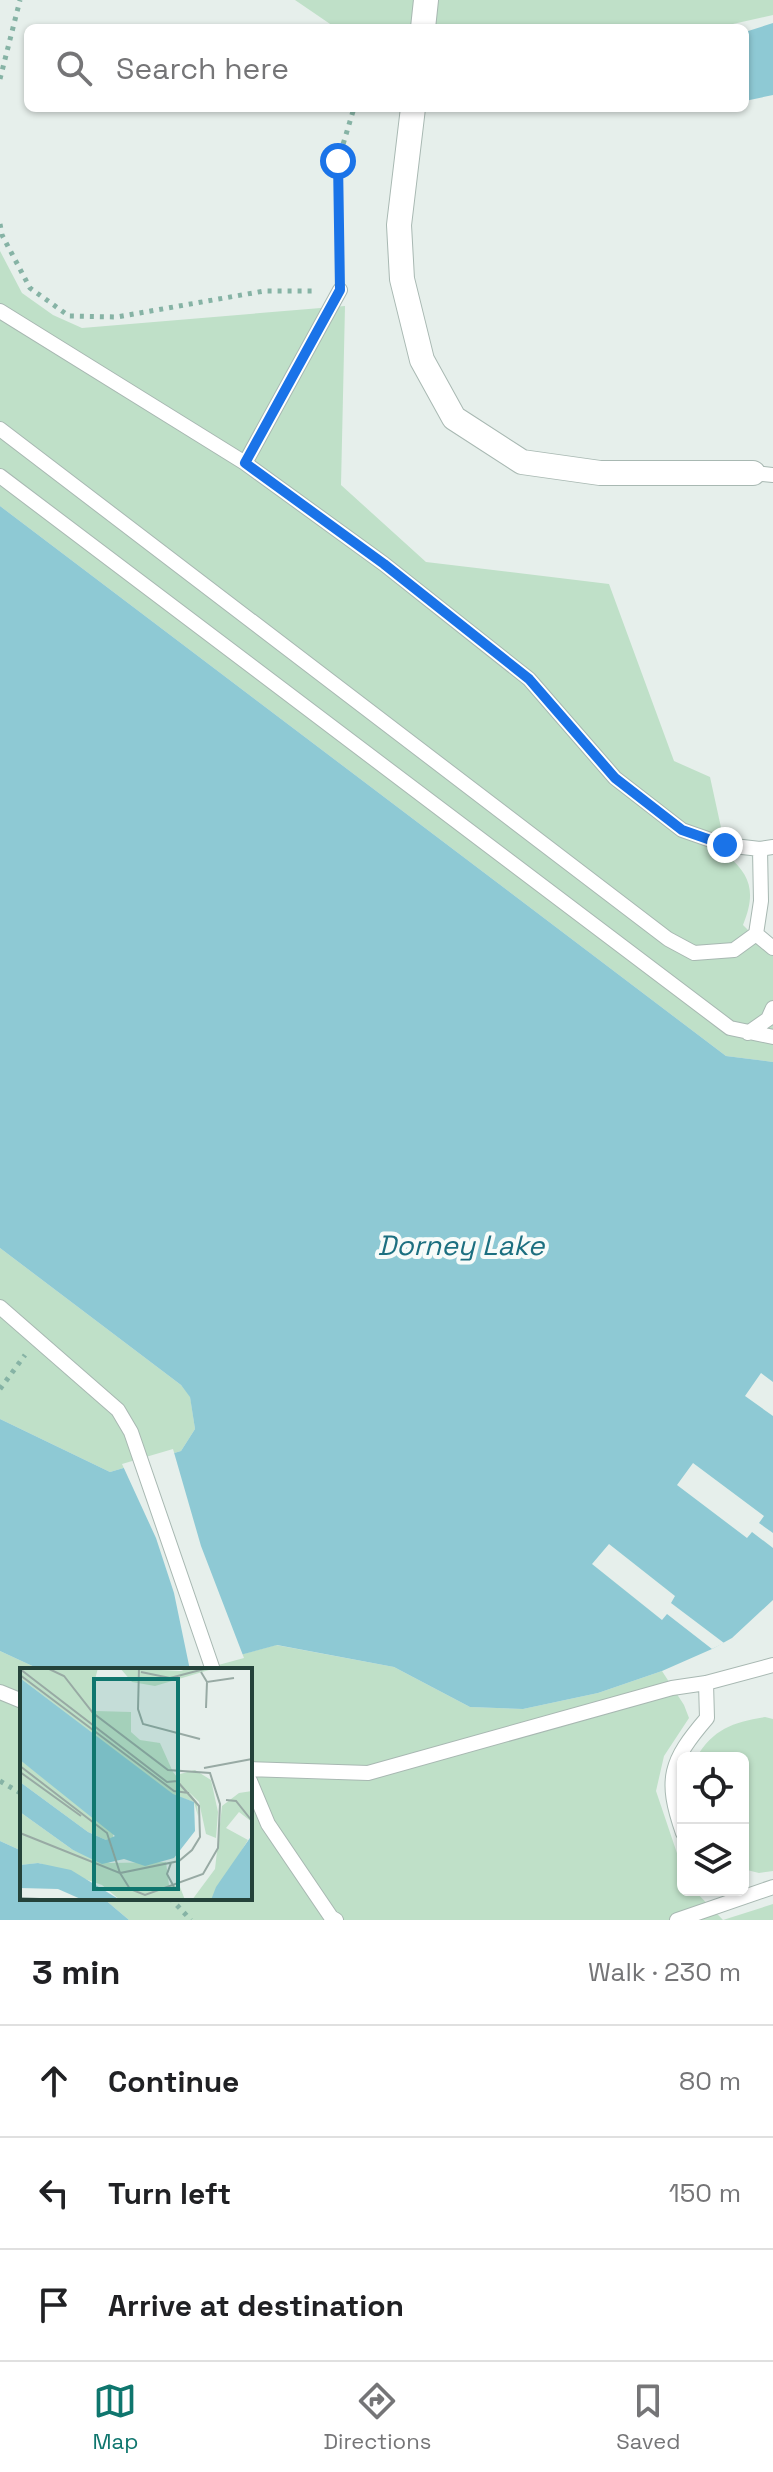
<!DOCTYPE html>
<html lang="en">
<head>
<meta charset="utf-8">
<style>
	body { margin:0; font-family:"Space Grotesk",sans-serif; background:#f2f2f2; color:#202124 }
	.controls { position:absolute; right:24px; bottom:24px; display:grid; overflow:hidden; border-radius:12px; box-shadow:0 2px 6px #0004 }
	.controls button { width:72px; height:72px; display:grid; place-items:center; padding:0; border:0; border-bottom:2px solid #e0e0e0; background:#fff; color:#202124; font:40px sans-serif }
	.stop { position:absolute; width:24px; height:24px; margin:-18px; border:6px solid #1a73e8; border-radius:50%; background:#fff }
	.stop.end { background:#1a73e8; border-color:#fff; box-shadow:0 2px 8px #0008 }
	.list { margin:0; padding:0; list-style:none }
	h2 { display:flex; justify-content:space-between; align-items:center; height:104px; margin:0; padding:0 32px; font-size:34px }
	h2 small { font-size:26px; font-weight:400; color:#757577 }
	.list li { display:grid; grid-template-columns:52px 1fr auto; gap:24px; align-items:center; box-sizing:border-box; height:112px; padding:0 32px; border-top:2px solid #e0e0e0 }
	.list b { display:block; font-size:30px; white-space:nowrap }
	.list em { font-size:26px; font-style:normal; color:#757577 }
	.icon { flex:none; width:44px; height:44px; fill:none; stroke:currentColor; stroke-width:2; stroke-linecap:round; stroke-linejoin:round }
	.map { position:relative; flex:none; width:773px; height:1920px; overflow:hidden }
	.search { position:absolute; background:#fff; box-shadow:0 2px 6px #0004; left:24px; right:24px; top:24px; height:88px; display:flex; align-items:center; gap:20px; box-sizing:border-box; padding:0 28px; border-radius:12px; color:#757577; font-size:30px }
	.sheet { height:440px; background:#fff }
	nav { display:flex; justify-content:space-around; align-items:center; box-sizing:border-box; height:112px; border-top:2px solid #e0e0e0; background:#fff; font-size:22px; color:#757577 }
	nav a { display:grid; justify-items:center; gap:4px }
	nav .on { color:#0f766e }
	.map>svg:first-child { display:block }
	.green { fill:#bfe0c8 }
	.water { fill:#8ec9d4 }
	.pier { fill:#e6efeb }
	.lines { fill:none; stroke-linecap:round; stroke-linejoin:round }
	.lane-casing { stroke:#a8b8b2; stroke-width:16 }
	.street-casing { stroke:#a8b8b2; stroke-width:26 }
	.path { stroke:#86b3a5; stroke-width:5; stroke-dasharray:4 6; stroke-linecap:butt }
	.lane { stroke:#fff; stroke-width:14 }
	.street { stroke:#fff; stroke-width:24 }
	.route { stroke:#1a73e8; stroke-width:10 }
	.labels { text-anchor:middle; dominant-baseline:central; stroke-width:8; stroke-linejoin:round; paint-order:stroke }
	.water-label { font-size:28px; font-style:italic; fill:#1c6f80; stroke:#f7fbf9 }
	.inset-road { fill:none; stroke:#98aaa4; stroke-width:2 }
	.view { fill:#0f766e; fill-opacity:0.15; stroke:#0f766e; stroke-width:4 }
	.inset-edge { fill:none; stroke:#24423a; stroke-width:4 }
</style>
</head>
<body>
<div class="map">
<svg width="773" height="1920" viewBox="0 0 773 1920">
	<rect width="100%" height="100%" fill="#e6efeb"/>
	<path class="green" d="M 295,0 L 773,0 L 773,15 L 715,28 L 336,28 Z
		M 0,251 L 22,293 L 53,315 L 82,328 L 345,306 L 341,485 L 426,562 L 609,584 L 674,761 L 710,777 L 727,855 C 753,877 755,895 743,925 L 773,955 L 773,1062 L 726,1056 L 0,506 Z
		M 0,1248 L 181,1385 L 190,1396 L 195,1429 L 181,1451 L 110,1472 L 0,1419 Z
		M 276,1645 L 394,1667 L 470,1707 L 523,1709 L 598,1693 L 662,1671 L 684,1705 L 689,1718 L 664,1756 L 656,1791 L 683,1871 L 683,1890 L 694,1890 L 723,1920 L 773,1904 L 773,1920 L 129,1920 L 103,1898 L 250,1898 L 250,1670 L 185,1670 Z
		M 0,1651 L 41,1670 L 22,1670 L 22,1851 L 0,1841 Z
		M 765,1717 L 773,1719 L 773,1871 L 759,1873 L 743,1869 L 743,1758 L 696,1758 C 713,1729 733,1722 765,1717 Z"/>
	<path class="water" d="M 773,23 L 773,95 L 745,101 L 745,32 Z
		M 0,506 L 726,1056 L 773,1062 L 773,1600 L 732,1638 L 712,1649 L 662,1671 L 598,1693 L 523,1709 L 470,1707 L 394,1667 L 277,1645 L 185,1670 L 41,1670 L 0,1651 L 0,1419 L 110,1472 L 181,1451 L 195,1429 L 190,1397 L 181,1385 L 0,1248 Z
		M 0,1841 L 22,1851 L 22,1898 L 103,1898 L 129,1920 L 0,1920 Z"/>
	<path class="pier" d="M 761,1373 L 773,1382 L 773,1416 L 745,1396 Z
		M 173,1449 L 201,1546 L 244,1658 L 200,1670 L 190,1670 L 174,1593 L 156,1538 L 122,1464 Z
		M 693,1463 L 764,1516 L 759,1523 L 773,1533 L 773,1548 L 752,1532 L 747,1538 L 677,1485 Z
		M 609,1544 L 675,1596 L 671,1603 L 724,1643 L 712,1649 L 667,1614 L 662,1620 L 592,1564 Z"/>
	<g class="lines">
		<defs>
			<path id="lane" d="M 0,311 L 245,463 L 384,564 L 529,679 L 615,778 L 682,830 L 725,845 L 760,849 L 773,847
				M 0,429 L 668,939 L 694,953 L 734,950 L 756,934 L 761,901 L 760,849
				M 245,463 L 340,290
				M 753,473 L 773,475
				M 0,476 L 730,1028 L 773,1037
				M 756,934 L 773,948
				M 748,1033 L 768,1019 L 773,1008
				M 0,1307 L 118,1410 L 131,1432 L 213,1670
				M 0,1692 L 22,1701
				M 250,1769 L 368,1773 L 672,1688 L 706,1683 L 773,1665
				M 250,1781 L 268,1824 L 331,1917 L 336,1920
				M 683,1833 C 664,1779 670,1761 707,1718 L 706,1683
				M 677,1920 L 773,1887"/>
			<path id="street" d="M 423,28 L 426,0
				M 413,108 L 399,225 L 402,279 L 422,360 L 454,418 L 522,462 L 600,473 L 753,473"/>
		</defs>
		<use href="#lane" class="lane-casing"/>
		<use href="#street" class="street-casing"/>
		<path class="path" d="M 0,79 L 20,0
			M 0,224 L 2,235 L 30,288 L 69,316 L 117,317 L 264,291 L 316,291
			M 340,273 L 338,161 L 354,108
			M 0,1389 L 25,1355
			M 0,1781 L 22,1794
			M 170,1898 L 191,1920"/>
		<use href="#lane" class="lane"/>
		<use href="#street" class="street"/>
	</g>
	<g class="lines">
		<path class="route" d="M 338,161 L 340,290 L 245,463 L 384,564 L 529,679 L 615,778 L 682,830 L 725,845"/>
	</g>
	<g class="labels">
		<g class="water-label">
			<text x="461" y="1245">Dorney Lake</text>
		</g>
	</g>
	<g transform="translate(20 1668)">
		<rect width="232" height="232" fill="#e6efeb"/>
		<path d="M 0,0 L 78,0 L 72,23 L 76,43 L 111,44 L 111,64 L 120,72 L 140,75 L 153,104 L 177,134 L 178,148 L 174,134 L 153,127 L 0,10 ZM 100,0 L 161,3 L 169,0 L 232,0 L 232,2 L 189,2 L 135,18 L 112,14 ZM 0,92 L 93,163 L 93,170 L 86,172 L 68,164 L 0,114 ZM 175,102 L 191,112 L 198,144 L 196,170 L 186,166 L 179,134 L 159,114 L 160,106 ZM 232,123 L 232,154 L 219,144 L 206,160 L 228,172 L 191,232 L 172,232 L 195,201 L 202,138 L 219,125 ZM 0,144 L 53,182 L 90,195 L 146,194 L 149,217 L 160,219 L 165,232 L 100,232 L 82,217 L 19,195 L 0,197 Z" fill="#bfe0c8"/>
		<path d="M 0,10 L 153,126 L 174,134 L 175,163 L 154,190 L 125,198 L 104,191 L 82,196 L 53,182 L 0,144 L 0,114 L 68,164 L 86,172 L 95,168 L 0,92 ZM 232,167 L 232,232 L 191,232 L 196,219 ZM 18,195 L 51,202 L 100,232 L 63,232 L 38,221 L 0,220 L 0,197 Z" fill="#8ec9d4"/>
		<path class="inset-road" d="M 119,0 L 118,41 L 123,56 L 180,71M 0,1 L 147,114 L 157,113 L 157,104M 121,4 L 150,10 L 188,0M 181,4 L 187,14 L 214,10M 0,7 L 154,123 L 169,125M 186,40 L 187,14M 0,98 L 87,165 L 100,205 L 159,193 L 172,182 L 180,169 L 179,138 L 157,113M 184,100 L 232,91M 0,104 L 61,148M 206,132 L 216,133 L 232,153M 0,165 L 100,205 L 110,221 L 125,227 L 183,206 L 198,180 L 200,136 L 190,105 L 148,102 L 73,45 L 44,8 L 27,0M 151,195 L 147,206 L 154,219M 0,230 L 40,232"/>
		<path class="view" d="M 74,11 L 158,11 L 158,221 L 74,221 Z"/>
		<rect width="232" height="232" class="inset-edge"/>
	</g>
</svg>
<div class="controls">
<button><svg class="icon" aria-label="locate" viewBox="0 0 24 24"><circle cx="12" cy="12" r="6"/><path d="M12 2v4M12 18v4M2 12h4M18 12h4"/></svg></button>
<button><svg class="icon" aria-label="layers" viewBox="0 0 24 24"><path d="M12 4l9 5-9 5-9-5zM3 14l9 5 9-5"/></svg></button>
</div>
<div class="stop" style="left:338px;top:161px"></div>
<div class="stop end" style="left:725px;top:845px"></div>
<div class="search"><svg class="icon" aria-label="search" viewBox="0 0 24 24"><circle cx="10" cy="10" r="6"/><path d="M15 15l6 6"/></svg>Search here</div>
</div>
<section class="sheet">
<h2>3 min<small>Walk · 230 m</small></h2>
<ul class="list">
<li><svg class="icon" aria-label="ahead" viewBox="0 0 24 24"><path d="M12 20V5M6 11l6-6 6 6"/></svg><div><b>Continue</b></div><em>80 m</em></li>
<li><svg class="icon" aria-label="left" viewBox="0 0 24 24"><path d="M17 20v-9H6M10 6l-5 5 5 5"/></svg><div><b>Turn left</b></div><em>150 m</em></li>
<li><svg class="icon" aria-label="arrive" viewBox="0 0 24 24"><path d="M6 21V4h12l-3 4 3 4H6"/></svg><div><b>Arrive at destination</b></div></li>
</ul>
</section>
<nav>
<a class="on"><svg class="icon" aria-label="map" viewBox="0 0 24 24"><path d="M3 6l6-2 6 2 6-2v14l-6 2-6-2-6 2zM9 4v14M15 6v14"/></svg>Map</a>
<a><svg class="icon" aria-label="directions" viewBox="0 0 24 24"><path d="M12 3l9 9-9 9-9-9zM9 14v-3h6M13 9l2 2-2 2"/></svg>Directions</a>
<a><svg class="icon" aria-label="saved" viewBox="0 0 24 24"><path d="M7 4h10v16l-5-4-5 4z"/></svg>Saved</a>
</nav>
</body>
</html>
